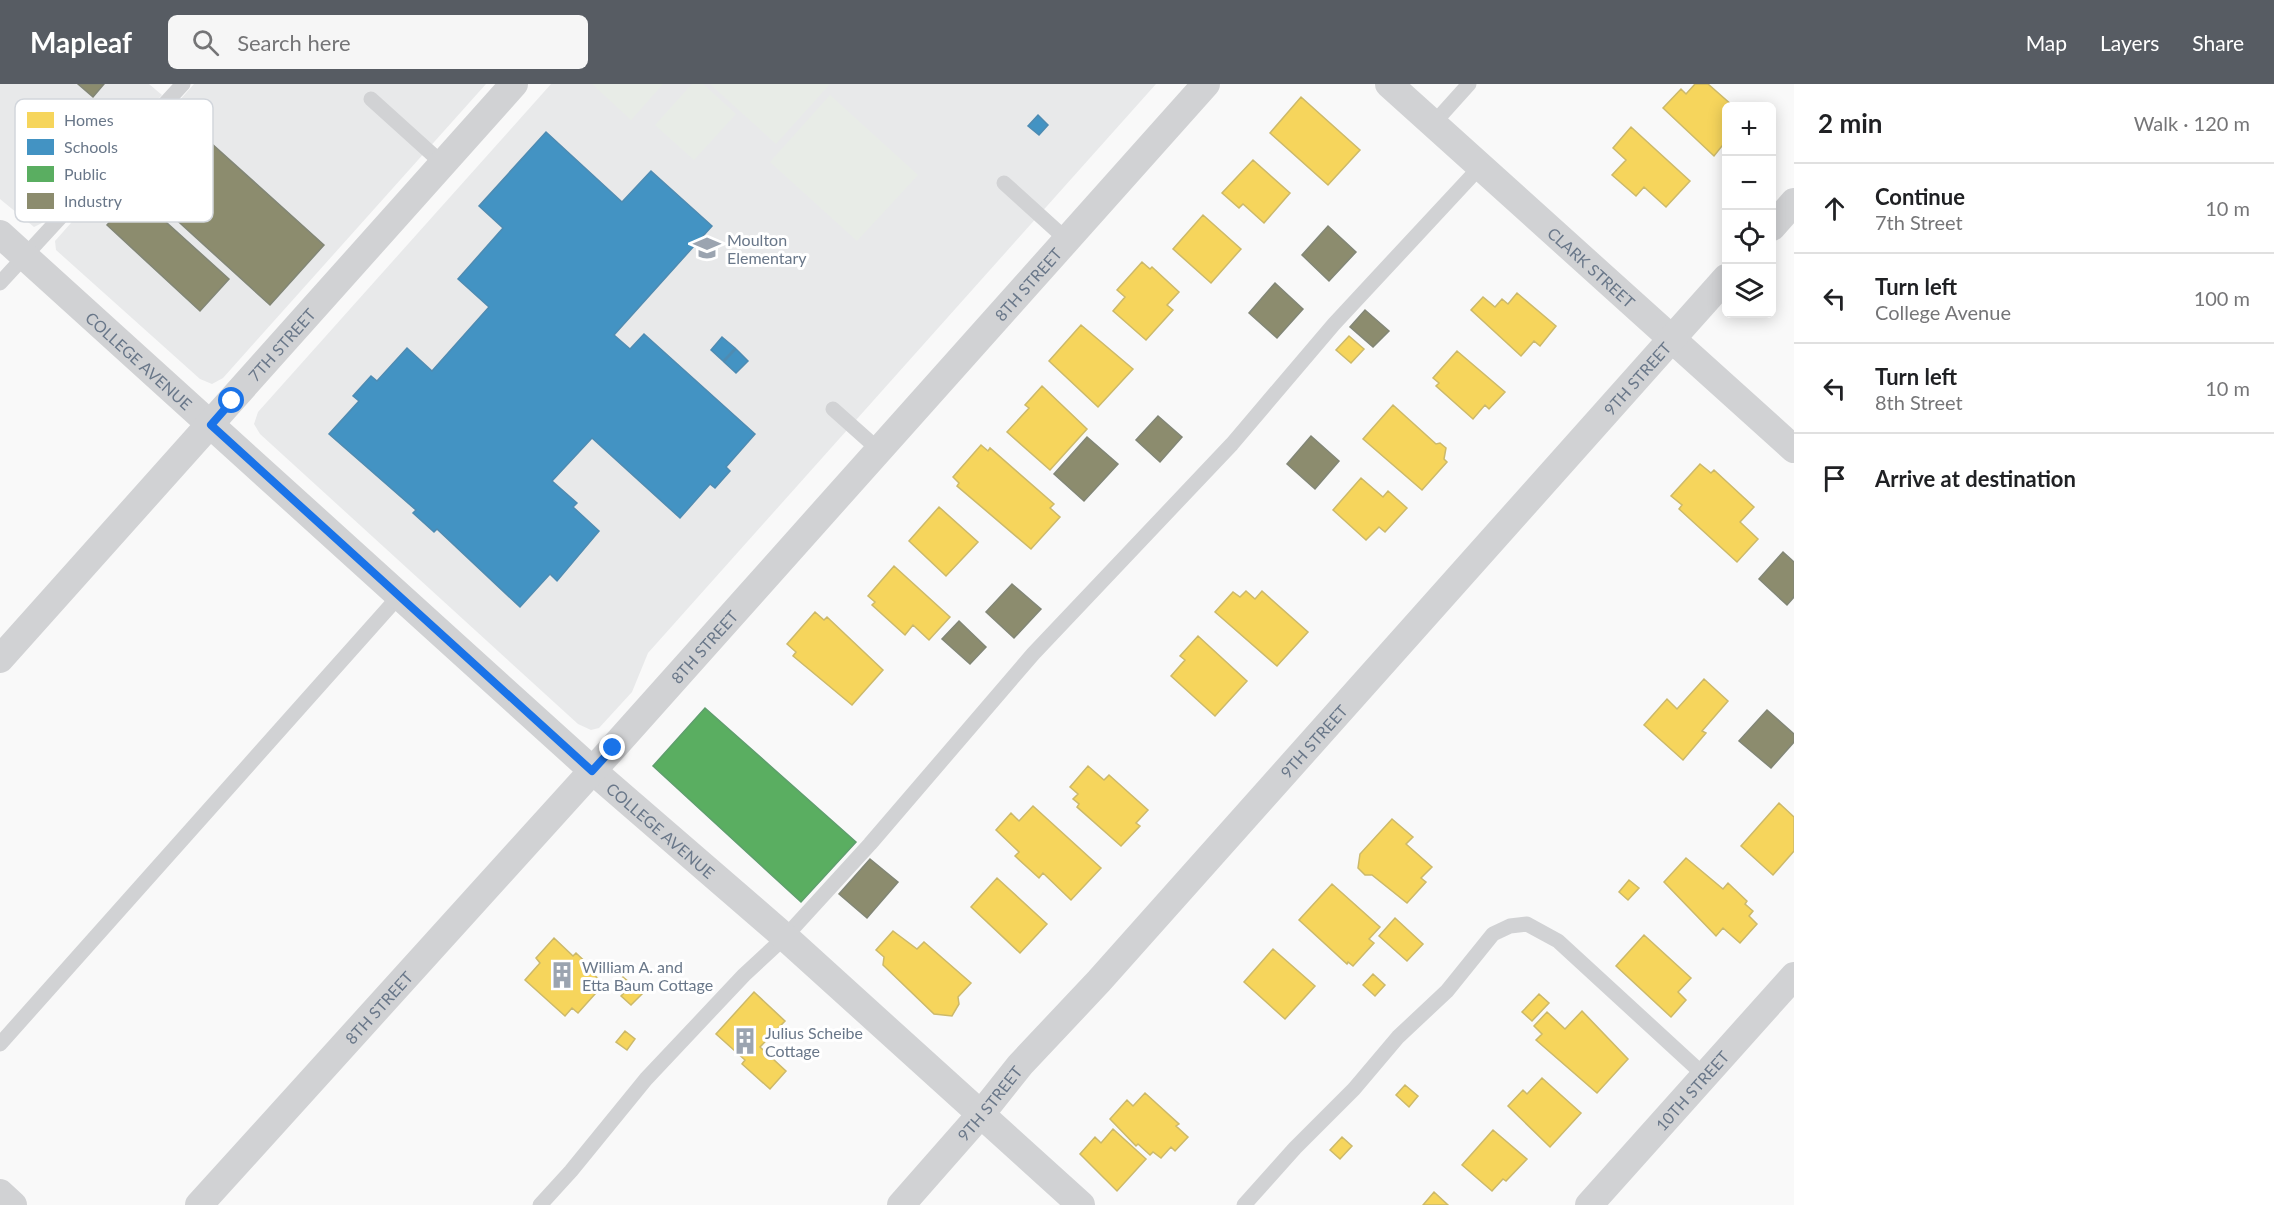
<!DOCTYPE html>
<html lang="en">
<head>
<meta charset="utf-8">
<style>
	body { margin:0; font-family:Lato,sans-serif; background:#f6f6f6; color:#202124 }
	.controls { position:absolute; right:18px; top:18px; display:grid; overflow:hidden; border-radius:9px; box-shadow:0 3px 15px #0003 }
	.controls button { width:54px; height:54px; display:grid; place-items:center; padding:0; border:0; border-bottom:2px solid #e0e0e0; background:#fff; color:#202124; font:30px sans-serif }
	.stop { position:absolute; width:18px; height:18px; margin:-14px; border:4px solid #1a73e8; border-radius:50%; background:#fff }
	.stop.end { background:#1a73e8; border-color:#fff; box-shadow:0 2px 6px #0008 }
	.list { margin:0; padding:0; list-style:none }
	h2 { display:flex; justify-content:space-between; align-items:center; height:78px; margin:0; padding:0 24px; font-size:26px }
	h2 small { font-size:20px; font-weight:400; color:#757577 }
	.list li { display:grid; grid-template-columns:39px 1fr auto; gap:18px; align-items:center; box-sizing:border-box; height:90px; padding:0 24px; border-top:2px solid #e0e0e0 }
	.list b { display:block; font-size:22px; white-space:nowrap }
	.list p { margin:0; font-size:20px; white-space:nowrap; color:#757577 }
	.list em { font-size:20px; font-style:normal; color:#757577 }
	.icon { flex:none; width:33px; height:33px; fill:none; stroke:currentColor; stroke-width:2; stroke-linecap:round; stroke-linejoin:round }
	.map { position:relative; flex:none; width:1794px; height:1121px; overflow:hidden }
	header { display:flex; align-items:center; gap:36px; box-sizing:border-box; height:84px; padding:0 30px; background:#575c63; color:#fff }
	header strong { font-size:28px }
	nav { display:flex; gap:33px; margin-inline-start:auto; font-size:21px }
	.search { width:420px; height:54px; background:#f6f6f6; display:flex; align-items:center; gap:15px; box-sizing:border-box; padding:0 21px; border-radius:9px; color:#757577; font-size:22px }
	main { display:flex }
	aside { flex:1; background:#fff }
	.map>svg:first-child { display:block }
	.built { fill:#e8e9ea }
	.green { fill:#e8ece7 }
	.homes { fill:#f6d55c; stroke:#ccb96a; stroke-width:1.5 }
	.schools { fill:#4393c3; stroke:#4e8bb2; stroke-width:1.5 }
	.public { fill:#5aae61; stroke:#5e9e6d; stroke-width:1.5 }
	.industry { fill:#8c8c6e; stroke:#828676; stroke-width:1.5 }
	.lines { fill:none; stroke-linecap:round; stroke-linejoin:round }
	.service { stroke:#d1d2d4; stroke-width:15 }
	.minor { stroke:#d1d2d4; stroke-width:28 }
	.route { stroke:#1a73e8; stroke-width:8 }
	.labels { text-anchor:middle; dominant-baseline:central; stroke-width:6; stroke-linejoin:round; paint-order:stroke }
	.poi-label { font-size:16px; fill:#697789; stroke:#fff; text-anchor:start }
	.street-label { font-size:16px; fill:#697789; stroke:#fff }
	.key { fill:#fff; stroke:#d2d6dc; stroke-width:1.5 }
	.key-label { font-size:16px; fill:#697789 }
</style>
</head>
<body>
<header>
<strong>Mapleaf</strong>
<div class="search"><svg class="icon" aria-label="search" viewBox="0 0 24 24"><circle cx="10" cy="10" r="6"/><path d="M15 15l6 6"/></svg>Search here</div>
<nav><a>Map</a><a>Layers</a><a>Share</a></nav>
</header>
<main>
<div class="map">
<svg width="1794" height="1121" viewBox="0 0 1794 1121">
	<rect width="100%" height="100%" fill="#f9f9f9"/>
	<path class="built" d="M 0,0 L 149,0 L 162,11 L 46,137 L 34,143 L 0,115 Z
		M 194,0 L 486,0 L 223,294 L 212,300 L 200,295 L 56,166 L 55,157 Z
		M 551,0 L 1156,0 L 648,569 L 632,608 L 599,644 L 591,646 L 578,640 L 260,350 L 254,340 L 258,328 Z"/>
	<path class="green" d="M 592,0 L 663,0 L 631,36 Z
		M 692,0 L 703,0 L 736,30 L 694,76 L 655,41 Z
		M 710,0 L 828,0 L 829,1 L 776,60 Z
		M 830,11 L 918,91 L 857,157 L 770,78 Z"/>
	<path class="homes" d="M 1695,0 L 1708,0 L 1733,22 L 1726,22 L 1726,57 L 1714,72 L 1663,24 L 1681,5 L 1686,10 Z
		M 1301,13 L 1360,66 L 1328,101 L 1270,49 Z
		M 1631,43 L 1690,97 L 1666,123 L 1644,103 L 1636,112 L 1612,91 L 1626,76 L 1613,64 Z
		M 1253,76 L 1290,109 L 1264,139 L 1243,120 L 1239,124 L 1222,109 Z
		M 1203,131 L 1241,165 L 1211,199 L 1173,165 Z
		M 1142,178 L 1150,185 L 1152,183 L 1179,208 L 1167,221 L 1173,226 L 1146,256 L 1113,227 L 1125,213 L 1117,206 Z
		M 1517,209 L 1556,242 L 1540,262 L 1534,257 L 1521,272 L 1471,226 L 1483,213 L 1495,223 L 1502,215 L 1508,220 Z
		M 1081,241 L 1133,285 L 1098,323 L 1049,277 Z
		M 1349,252 L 1364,265 L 1351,279 L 1336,266 Z
		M 1457,267 L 1505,308 L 1489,325 L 1485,321 L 1473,335 L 1436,302 L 1439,299 L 1433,294 Z
		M 1042,302 L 1087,345 L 1050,386 L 1007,348 L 1029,324 L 1025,321 Z
		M 1393,321 L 1436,360 L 1440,359 L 1446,364 L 1444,375 L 1447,378 L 1422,406 L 1363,355 Z
		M 981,361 L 988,367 L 990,364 L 1054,420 L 1050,424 L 1060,433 L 1031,465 L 957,402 L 959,399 L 953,393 Z
		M 1700,380 L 1711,389 L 1714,386 L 1754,423 L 1740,438 L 1758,455 L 1737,478 L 1679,425 L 1682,421 L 1671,412 Z
		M 1361,394 L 1383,413 L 1388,407 L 1407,424 L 1385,448 L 1379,443 L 1366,456 L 1333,426 Z
		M 939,423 L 978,458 L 946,492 L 909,457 Z
		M 894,482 L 950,533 L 929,556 L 913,541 L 905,551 L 872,521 L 875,518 L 868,512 Z
		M 1246,507 L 1255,515 L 1262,507 L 1308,548 L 1277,582 L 1215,528 L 1233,508 L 1240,513 Z
		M 815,528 L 824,536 L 827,533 L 883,586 L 852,621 L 793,572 L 796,568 L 787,560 Z
		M 1198,552 L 1247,597 L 1215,632 L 1171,592 L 1185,576 L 1180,572 Z
		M 1704,595 L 1728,617 L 1702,647 L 1706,649 L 1683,676 L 1644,641 L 1667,615 L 1677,625 Z
		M 1088,682 L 1104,696 L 1109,691 L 1148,726 L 1136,739 L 1140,742 L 1121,762 L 1077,723 L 1079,720 L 1073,715 L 1078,710 L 1070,703 Z
		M 1779,719 L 1794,733 L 1794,767 L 1773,791 L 1741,762 Z
		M 1033,722 L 1101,784 L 1071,816 L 1043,789 L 1039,794 L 1015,772 L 1019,768 L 996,746 L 1011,729 L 1019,737 Z
		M 1392,735 L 1413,753 L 1406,760 L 1432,783 L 1421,794 L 1426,798 L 1407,819 L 1372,791 L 1365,791 L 1358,784 L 1360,770 Z
		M 1686,774 L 1723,805 L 1728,799 L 1747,817 L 1745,820 L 1753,827 L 1749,832 L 1757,840 L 1740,859 L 1723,844 L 1716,852 L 1664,798 Z
		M 997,794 L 1047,840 L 1020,869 L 971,823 Z
		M 1629,796 L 1639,804 L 1628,816 L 1619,808 Z
		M 1332,800 L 1380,843 L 1369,855 L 1374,859 L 1353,882 L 1348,878 L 1347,880 L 1299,836 Z
		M 1395,834 L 1423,860 L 1407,877 L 1379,852 Z
		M 893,847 L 917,865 L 924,858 L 971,899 L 958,913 L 959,920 L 952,932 L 934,930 L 883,881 L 884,873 L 876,866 Z
		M 1644,851 L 1691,894 L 1678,908 L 1686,916 L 1671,933 L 1616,882 Z
		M 554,854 L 573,872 L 576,869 L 592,884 L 590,887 L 604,900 L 578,929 L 572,924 L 565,932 L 525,896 L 540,879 L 536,874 Z
		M 1273,865 L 1315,902 L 1285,935 L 1244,898 Z
		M 1373,890 L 1385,901 L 1375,912 L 1363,901 Z
		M 623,893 L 629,898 L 621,908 L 615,902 Z
		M 633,900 L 643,909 L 631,921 L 621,912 Z
		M 754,908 L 785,937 L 760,963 L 786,987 L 770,1005 L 742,980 L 745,976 L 716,950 Z
		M 1539,910 L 1549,919 L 1532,937 L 1522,928 Z
		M 1582,927 L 1628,975 L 1597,1009 L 1536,956 L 1542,950 L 1534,942 L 1547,928 L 1565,945 Z
		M 625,947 L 635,955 L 627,966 L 616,958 Z
		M 1542,994 L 1581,1029 L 1550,1063 L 1508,1022 L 1523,1006 L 1527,1010 Z
		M 1405,1001 L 1418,1012 L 1409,1023 L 1396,1011 Z
		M 1145,1009 L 1179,1040 L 1176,1042 L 1188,1053 L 1175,1067 L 1171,1063 L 1161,1074 L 1153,1068 L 1150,1071 L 1138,1060 L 1136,1062 L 1110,1035 L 1127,1016 L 1133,1022 Z
		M 1113,1045 L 1146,1075 L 1117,1107 L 1080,1070 L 1095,1053 L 1101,1059 Z
		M 1493,1046 L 1527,1075 L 1506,1097 L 1503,1095 L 1492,1107 L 1462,1081 Z
		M 1342,1053 L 1352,1062 L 1340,1075 L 1330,1066 Z
		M 1434,1108 L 1448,1121 L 1423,1121 Z"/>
	<path class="schools" d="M 1038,31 L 1048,41 L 1039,51 L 1028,42 Z
		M 546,48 L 622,118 L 651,87 L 712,142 L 614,251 L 630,265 L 644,250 L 755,350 L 726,383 L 730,387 L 715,404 L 710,400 L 680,434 L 592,354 L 552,397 L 577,419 L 573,423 L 599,447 L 557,497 L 550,490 L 520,523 L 437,445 L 434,448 L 413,429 L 416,426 L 329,350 L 359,317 L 353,312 L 371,292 L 377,297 L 407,264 L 432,287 L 489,223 L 458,195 L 503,144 L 479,122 Z
		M 722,253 L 735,264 L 723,277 L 711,266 Z
		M 736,265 L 748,277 L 736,289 L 724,278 Z"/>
	<path class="public" d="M 705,624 L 856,758 L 801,818 L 653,682 Z"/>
	<path class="industry" d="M 78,0 L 104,0 L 93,13 Z
		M 201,50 L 324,161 L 270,221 L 147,109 Z
		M 135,110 L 229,195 L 200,227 L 107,141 Z
		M 1328,142 L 1356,168 L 1329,197 L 1302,171 Z
		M 1275,199 L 1303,225 L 1277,254 L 1249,229 Z
		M 1365,226 L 1389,247 L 1373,263 L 1350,243 Z
		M 1158,332 L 1182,353 L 1160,378 L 1136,356 Z
		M 1311,352 L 1339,377 L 1315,405 L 1287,380 Z
		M 1087,353 L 1118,380 L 1084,417 L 1054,390 Z
		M 1783,468 L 1794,478 L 1794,513 L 1787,521 L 1759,495 Z
		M 1012,500 L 1041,525 L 1014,554 L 986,528 Z
		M 959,537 L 986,563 L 970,580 L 942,555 Z
		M 1767,626 L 1794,650 L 1794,658 L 1771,684 L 1739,657 Z
		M 870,775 L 898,798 L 867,834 L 839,810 Z"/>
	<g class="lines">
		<path class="service" d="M 371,15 L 443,80
			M 1433,40 L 1469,0
			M 52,91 L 78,115
			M 1004,99 L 1067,156
			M 0,199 L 183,0
			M 833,325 L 879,366
			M 0,960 L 400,511
			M 540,1121 L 571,1087 L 646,995 L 744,891 L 785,853 L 870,760 L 1033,570 L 1232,360 L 1334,240 L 1480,83
			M 1244,1121 L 1295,1064 L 1354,1005 L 1398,953 L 1447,907 L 1493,850 L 1510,842 L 1527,840 L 1558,857 L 1705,992"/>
		<g class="minor">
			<path id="s1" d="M 1389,0 L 1794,365"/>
			<path d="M 1772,143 L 1794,118"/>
			<path id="s2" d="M 0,150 L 593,687 L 785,853 L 1081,1121"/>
			<path id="s3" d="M 0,575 L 514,0"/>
			<path d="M 0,1109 L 13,1121"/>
			<path id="s4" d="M 199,1121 L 613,664 L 1206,0"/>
			<path id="s5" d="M 901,1121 L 981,1030 L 1020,981 L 1099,897 L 1726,194"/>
			<path id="s6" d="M 1589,1121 L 1794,892"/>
		</g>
	</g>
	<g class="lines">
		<path class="route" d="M 232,317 L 211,341 L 592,687 L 613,664"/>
	</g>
	<defs>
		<symbol id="school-bare" viewBox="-9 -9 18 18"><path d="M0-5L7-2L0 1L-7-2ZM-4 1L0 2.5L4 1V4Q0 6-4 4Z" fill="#9ba4b0" stroke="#fff" stroke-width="2.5" paint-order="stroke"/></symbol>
		<symbol id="building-bare" viewBox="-9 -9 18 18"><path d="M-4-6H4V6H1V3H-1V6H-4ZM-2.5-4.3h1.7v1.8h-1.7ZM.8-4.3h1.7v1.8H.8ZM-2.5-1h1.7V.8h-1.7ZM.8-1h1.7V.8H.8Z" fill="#9ba4b0" stroke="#fff" stroke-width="2.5" paint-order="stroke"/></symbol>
	</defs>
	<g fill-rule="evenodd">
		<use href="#school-bare" x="688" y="145" width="38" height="38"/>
		<use href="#building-bare" x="543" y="872" width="38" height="38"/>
		<use href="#building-bare" x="726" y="938" width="38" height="38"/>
	</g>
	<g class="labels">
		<g class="poi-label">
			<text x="727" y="155">Moulton<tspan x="727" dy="18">Elementary</tspan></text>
			<text x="582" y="882">William A. and<tspan x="582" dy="18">Etta Baum Cottage</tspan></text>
			<text x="765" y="948">Julius Scheibe<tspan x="765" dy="18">Cottage</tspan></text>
		</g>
		<g class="street-label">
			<text stroke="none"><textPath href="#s1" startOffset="273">CLARK STREET</textPath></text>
			<text stroke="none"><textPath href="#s4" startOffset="1239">8TH STREET</textPath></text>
			<text stroke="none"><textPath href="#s3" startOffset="422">7TH STREET</textPath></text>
			<text stroke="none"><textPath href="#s2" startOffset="188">COLLEGE AVENUE</textPath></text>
			<text stroke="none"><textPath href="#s5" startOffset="1107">9TH STREET</textPath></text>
			<text stroke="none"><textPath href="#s4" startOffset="753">8TH STREET</textPath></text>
			<text stroke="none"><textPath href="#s5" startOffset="621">9TH STREET</textPath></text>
			<text stroke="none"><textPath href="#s2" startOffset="890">COLLEGE AVENUE</textPath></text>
			<text stroke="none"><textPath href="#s4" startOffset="267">8TH STREET</textPath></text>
			<text stroke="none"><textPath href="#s6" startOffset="154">10TH STREET</textPath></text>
			<text stroke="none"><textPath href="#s5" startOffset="135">9TH STREET</textPath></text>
		</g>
	</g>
	<rect x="15" y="15" width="198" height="123" rx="9" class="key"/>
	<rect x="27" y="28" width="27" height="16" fill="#f6d55c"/>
	<rect x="27" y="55" width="27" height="16" fill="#4393c3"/>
	<rect x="27" y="82" width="27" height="16" fill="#5aae61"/>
	<rect x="27" y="109" width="27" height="16" fill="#8c8c6e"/>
	<g class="key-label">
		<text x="64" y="42">Homes</text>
		<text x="64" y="69">Schools</text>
		<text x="64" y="96">Public</text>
		<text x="64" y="123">Industry</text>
	</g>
</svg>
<div class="controls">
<button>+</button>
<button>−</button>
<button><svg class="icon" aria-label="locate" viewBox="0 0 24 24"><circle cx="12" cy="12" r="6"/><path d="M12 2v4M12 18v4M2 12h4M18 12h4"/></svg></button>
<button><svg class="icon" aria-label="layers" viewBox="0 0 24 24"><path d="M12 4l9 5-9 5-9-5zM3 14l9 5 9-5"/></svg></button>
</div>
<div class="stop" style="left:232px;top:317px"></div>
<div class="stop end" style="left:613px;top:664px"></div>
</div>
<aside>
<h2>2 min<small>Walk · 120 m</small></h2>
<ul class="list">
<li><svg class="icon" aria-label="ahead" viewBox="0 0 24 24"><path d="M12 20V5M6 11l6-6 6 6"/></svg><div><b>Continue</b><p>7th Street</p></div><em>10 m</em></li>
<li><svg class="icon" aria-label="left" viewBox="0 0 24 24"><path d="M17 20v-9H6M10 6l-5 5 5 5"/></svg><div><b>Turn left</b><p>College Avenue</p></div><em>100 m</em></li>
<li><svg class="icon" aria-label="left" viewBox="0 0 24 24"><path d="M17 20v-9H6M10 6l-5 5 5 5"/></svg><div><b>Turn left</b><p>8th Street</p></div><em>10 m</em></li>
<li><svg class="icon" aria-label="arrive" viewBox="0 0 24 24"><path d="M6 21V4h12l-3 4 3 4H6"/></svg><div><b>Arrive at destination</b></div></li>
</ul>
</aside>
</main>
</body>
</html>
